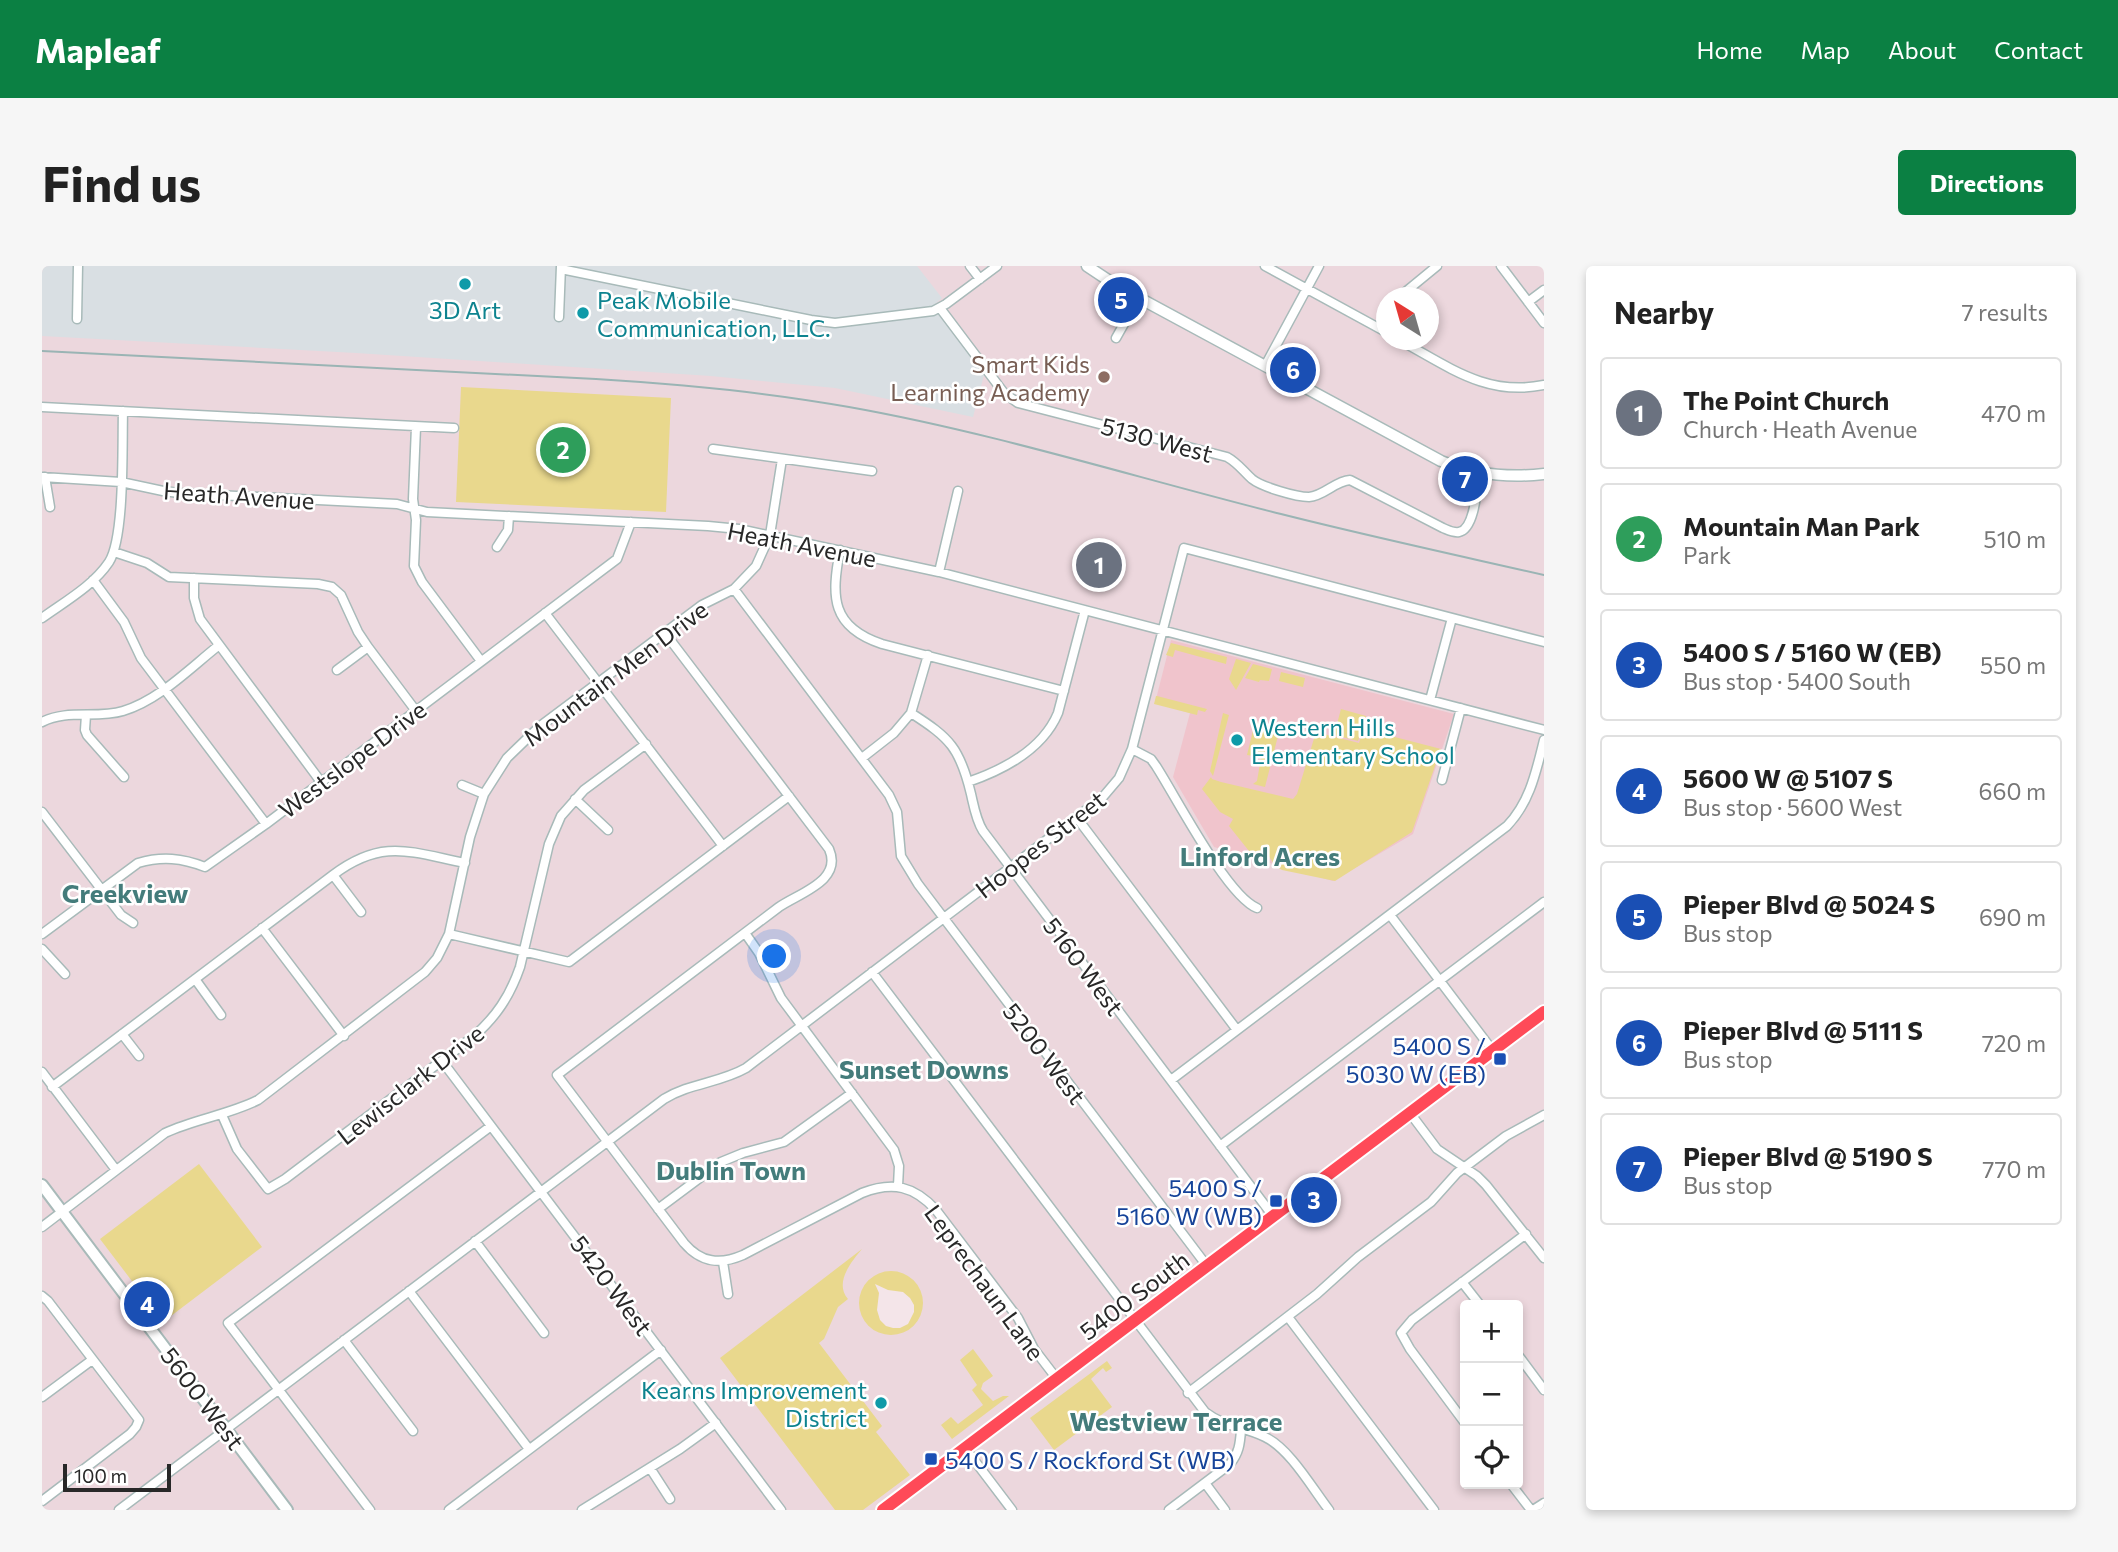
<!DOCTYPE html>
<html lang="en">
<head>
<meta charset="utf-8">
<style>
	body { margin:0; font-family:Commissioner,sans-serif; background:#f6f6f6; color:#222 }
	.controls { position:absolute; right:21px; bottom:21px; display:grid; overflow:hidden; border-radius:7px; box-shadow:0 4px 10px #0003 }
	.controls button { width:63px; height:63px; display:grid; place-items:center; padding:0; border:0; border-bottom:2px solid #e0e0e0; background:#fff; color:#222; font:35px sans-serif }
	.compass { position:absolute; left:1334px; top:21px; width:63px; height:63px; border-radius:50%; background:#fff; box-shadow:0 4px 10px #0003; rotate:323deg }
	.scale { position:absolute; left:21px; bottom:18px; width:108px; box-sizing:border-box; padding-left:7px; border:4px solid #282828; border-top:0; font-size:19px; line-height:24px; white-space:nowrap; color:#282828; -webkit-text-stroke:5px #fff; paint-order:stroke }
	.you { position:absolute; left:733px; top:691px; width:24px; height:24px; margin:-18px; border:5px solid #fff; border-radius:50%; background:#1a73e8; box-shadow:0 0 0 10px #1a73e833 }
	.badge { display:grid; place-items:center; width:46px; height:46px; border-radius:50%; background:#0b8043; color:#fff; font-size:23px; font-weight:700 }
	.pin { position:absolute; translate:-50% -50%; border:4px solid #fff; box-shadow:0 2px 7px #0006 }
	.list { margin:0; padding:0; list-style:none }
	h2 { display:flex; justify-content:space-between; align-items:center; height:91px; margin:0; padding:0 28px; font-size:30px }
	h2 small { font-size:23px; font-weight:400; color:#767676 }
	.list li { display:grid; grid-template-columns:46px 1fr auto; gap:21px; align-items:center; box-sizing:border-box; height:112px; margin:0 14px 14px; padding:0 14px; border:2px solid #e0e0e0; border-radius:7px }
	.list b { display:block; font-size:26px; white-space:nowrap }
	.list p { margin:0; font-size:23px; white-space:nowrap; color:#767676 }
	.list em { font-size:23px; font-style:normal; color:#767676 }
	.icon { flex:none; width:38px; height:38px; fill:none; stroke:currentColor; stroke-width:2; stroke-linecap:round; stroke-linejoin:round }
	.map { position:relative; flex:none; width:1502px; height:1244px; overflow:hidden; border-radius:7px }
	header { display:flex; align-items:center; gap:42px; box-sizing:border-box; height:98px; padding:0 35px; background:#0b8043; color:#fff }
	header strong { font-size:33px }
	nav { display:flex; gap:38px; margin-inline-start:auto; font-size:24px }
	.intro { display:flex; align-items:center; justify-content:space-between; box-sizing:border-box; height:168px; padding:0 42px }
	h1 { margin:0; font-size:49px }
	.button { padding:18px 32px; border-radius:7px; background:#0b8043; color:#fff; font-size:24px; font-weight:700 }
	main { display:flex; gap:42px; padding:0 42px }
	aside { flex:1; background:#fff; border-radius:7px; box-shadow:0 4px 10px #0003 }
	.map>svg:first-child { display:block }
	.industrial { fill:#d9dfe3 }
	.education { fill:#f0c4cc }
	.green { fill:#e9d88d }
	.plaza { fill:#f4e5e9 }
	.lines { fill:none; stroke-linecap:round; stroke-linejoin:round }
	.minor-casing { stroke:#a8bab9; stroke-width:11 }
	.tertiary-casing { stroke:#a8bab9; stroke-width:13 }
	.secondary-casing { stroke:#a8bab9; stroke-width:14 }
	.primary-casing { stroke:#fff; stroke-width:16 }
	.minor { stroke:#fff; stroke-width:8 }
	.tertiary { stroke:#fff; stroke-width:10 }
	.secondary { stroke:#fff; stroke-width:10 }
	.primary { stroke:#ff4a58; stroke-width:12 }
	.rail { stroke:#9ab4b4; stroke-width:2 }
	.culture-dot { fill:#0f9aa8; stroke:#fff; stroke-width:2.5 }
	.education-dot { fill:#8d6e63; stroke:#fff; stroke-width:2.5 }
	.transit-dot { fill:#1a4fb4; stroke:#fff; stroke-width:2.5 }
	.labels { text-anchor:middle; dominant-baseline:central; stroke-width:5; stroke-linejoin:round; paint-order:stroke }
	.culture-label { font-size:24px; fill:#0d838f; stroke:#fff; text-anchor:start }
	.education-label { font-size:24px; fill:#785e54; stroke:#fff; text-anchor:end }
	.street-label { font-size:24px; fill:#282828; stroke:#fff }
	.transit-label { font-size:24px; fill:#164399; stroke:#fff; text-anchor:end }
	.neighbourhood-label { font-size:26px; font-weight:bold; fill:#447c7b; stroke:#fff }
</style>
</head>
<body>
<header>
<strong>Mapleaf</strong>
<nav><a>Home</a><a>Map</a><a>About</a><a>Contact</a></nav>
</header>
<div class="intro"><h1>Find us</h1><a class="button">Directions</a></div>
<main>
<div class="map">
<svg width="1502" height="1244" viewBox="0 0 1502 1244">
	<rect width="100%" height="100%" fill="#ecd7dd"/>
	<path class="industrial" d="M 0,0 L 875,0 L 900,32 L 893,38 L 942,109 L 931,151 L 793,122 L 669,110 L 314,87 L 0,70 Z"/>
	<path class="education" d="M 1129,374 L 1412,448 L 1371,568 L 1291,615 L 1172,581 L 1131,511 L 1148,447 L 1113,437 Z"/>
	<path class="green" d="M 419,121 L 629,132 L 624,246 L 414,236 Z
		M 1129,377 L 1185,391 L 1184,398 L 1133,384 L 1131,391 L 1124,389 Z
		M 1194,393 L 1209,397 L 1194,424 L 1187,413 Z
		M 1211,398 L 1230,403 L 1227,415 L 1218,414 L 1217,416 L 1203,412 Z
		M 1239,406 L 1263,412 L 1261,421 L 1237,415 Z
		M 1114,430 L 1115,430 L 1165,443 L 1163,446 L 1156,444 L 1155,449 L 1151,448 L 1112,438 Z
		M 1299,443 L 1324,450 L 1316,475 L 1292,469 Z
		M 1181,447 L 1187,449 L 1171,510 L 1168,505 Z
		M 1213,456 L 1238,462 L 1223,521 L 1211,518 L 1215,515 L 1219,492 L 1217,491 L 1217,487 L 1215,486 L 1211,490 L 1205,489 Z
		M 1322,463 L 1399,483 L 1370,566 L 1293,615 L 1240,604 L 1233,600 L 1225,587 L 1207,585 L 1187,560 L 1191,553 L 1178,546 L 1160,523 L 1169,511 L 1170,513 L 1179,516 L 1251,533 L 1255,528 L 1274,466 L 1317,477 Z
		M 157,898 L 220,981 L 121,1056 L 58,973 Z
		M 820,983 C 809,996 792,1017 806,1033 L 796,1041 L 782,1073 L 777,1077 L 840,1160 L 834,1166 L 868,1209 L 821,1244 L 793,1244 L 678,1092 Z
		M817 1037a32 32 0 1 1 64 0a32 32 0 1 1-64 0Z
		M 931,1083 L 951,1110 L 941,1117 L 939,1123 L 951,1135 L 961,1130 L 967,1130 L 910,1173 L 899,1159 L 909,1151 L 916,1158 L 941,1139 L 930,1124 L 935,1119 L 918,1094 Z
		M 1065,1095 L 1070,1102 L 1064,1106 L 1061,1102 L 1049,1113 L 1070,1141 L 1012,1184 L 988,1152 Z"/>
	<path class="plaza" d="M 833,1018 L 846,1024 L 861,1026 L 868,1032 L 872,1039 L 872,1046 L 866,1058 L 858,1062 L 851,1062 L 844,1060 L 838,1054 L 835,1044 L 837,1027 Z"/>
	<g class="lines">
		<defs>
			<path id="minor" d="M 928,0 L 938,13
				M 1223,0 L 1344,66
				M 1459,0 L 1502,57
				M 519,3 L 769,54 L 793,57 L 891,45 L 904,38 L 955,0
				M 1356,32 L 1395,0
				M 1486,36 L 1502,24
				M 898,42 L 962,127 L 976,137 L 1185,191 C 1196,197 1201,205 1210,213 C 1220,221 1254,231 1267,231 C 1282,230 1293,215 1308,214 L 1401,262 C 1406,264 1411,267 1417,266 C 1433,263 1435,221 1437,207
				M 517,51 L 519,0
				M 35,53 L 36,0
				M 1337,62 L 1344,49
				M 1074,72 L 1097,31
				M 1357,74 C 1406,100 1444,131 1502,119
				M 1223,100 L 1277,0
				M 0,141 L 412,162
				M 374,161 L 371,233 L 374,254 L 372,300 L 380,316 L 439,395
				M 671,183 L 830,205
				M 0,211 L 79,216 L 121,225 L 137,227 L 355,238 L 385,246 L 666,260 L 697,263 L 897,306 L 1502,464
				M 3,211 L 8,241
				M 455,281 L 466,264 L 467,250
				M 798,284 C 789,331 789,361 840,378 L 1022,425
				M 72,286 L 105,297 L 127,311 L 276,318 L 290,321 L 299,329 L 316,366 L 326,381 L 374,445
				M 897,306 L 916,225
				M 152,312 L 152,332 L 158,353 L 279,516
				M 51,314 L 82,356 L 99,392 L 224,558
				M 692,323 L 847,529 L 855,546 L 859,590 L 876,618 L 1165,1000
				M 503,347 L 681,580
				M 0,352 C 22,336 51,320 67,296 C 83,271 80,179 81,145
				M 623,367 L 787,583 C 801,615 757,627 737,641 L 515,809 L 642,977 C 659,997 678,999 701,989 L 820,927 C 851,915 872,920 894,944 L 976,1052 L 992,1083 L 1015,1113
				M 295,404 L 326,381
				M 1388,434 L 1410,352
				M 869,447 C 908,472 918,482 929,528 C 932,541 934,554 941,565 L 1231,950
				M 44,449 L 43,464 L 45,469 L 82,511
				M 0,456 C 25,443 55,453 81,445 C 117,434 147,403 176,380
				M 1090,483 L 1109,493 L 1114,500 C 1134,531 1185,630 1215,642
				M 820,492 L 852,467 L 869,447 L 886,389
				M 1400,514 L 1419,442
				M 926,516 C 961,504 1001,483 1016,447 L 1043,344
				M 420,519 L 442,528
				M 533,533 L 566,564
				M 0,546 L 79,649 L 91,657
				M 1035,552 L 1195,764
				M 291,609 L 319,646
				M 1348,649 L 1451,785
				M 220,662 L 302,770
				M 703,667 L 717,687 L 739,732 L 852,884 L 857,900 L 856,920
				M 0,668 L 96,597 C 120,590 140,592 163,601 L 224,558 L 575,293 L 589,256
				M 407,668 L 527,696 L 747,530
				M 0,683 L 23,708
				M 830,706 L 1163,1146 C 1184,1162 1201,1160 1223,1171 C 1248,1183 1270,1222 1287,1244
				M 153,713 L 179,749
				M 80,768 L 97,790
				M 400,795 L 739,1244
				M 0,806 L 74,904
				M 1129,814 L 1465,560 C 1488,536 1494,506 1502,474
				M 10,821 L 291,609 C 340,572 368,586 423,597
				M 1368,847 L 1395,883 L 1435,910 L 1444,919 L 1502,992
				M 180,849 L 195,883 L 226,923 L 243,913 L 431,771 C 454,751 468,730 478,701 L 507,578 L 519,550 L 542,524 L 604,478
				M 1178,880 L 1502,636
				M 616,943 L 679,896 L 701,887 L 742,876 L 810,827
				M 0,961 L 123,867 C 153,853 186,849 216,834 L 383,706 L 395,692 L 407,668 L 428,571 L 442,528 L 465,492 L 497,461 L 660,339 L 692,323 L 714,300 L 728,269 L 740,193
				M 433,975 L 502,1067
				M 681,996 L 686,1028
				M 1420,1016 L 1438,1039
				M 367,1025 L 487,1183
				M 0,1030 L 6,1035 L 97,1154 L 94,1161 L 88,1168 L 0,1235
				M 1246,1051 L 1392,1244
				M 302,1074 L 371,1165
				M 1476,1089 L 1502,1124
				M 1146,1127 L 1275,1028 L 1316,991 L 1389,936 L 1415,907 L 1464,870 L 1502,849
				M 0,1131 L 50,1094
				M 1423,1157 L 1368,1083 L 1359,1067 L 1370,1054 L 1484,968
				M 923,1182 L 970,1244
				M 608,1202 L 628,1233
				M 1163,1217 L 1183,1244
				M 1469,1218 L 1489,1244
				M 77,1244 L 622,833 C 648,817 678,817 704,802 L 1060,532 L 1077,512 L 1090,483 L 1142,282 L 1502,376
				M 328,1244 L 186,1057 L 449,860
				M 407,1244 L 619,1084
				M 540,1244 L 638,1183 L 674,1157
				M 1127,1244 L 1188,1198 C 1197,1187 1198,1178 1199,1164
				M 1491,1244 L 1502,1237"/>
			<path id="tertiary" d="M 1045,0 L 1075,20 L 1399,195 C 1433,209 1466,212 1502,208"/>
			<path id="secondary" d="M 0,919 L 245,1244"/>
			<path id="primary" d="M 841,1244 L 1502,746"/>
		</defs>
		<use href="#minor" class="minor-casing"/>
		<use href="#tertiary" class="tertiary-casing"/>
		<use href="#secondary" class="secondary-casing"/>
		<use href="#primary" class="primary-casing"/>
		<use href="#minor" class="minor"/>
		<use href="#tertiary" class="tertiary"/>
		<use href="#secondary" class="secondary"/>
		<use href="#primary" class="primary"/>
		<path class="rail" d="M 0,85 L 554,113 C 639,118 723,126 807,141 C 953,167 1095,212 1239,248 C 1326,270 1414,289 1502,309"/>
	</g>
	<g class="culture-dot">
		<circle cx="423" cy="18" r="7"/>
		<circle cx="541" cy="47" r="7"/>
		<circle cx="1195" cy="474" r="7"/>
		<circle cx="839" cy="1137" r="7"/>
	</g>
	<circle class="education-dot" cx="1062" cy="111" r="7"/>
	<g class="transit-dot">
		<rect x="1451" y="786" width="14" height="14" rx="3.5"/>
		<rect x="1227" y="928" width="14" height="14" rx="3.5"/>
		<rect x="882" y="1186" width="14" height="14" rx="3.5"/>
	</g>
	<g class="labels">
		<g class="culture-label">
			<text x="555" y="33">Peak Mobile<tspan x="555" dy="28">Communication, LLC.</tspan></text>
			<text x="423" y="43" text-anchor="middle">3D Art</text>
			<text x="1209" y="460">Western Hills<tspan x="1209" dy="28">Elementary School</tspan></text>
			<text x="825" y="1123" text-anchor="end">Kearns Improvement<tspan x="825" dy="28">District</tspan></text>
		</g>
		<g class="education-label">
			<text x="1048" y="97">Smart Kids<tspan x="1048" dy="28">Learning Academy</tspan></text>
		</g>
		<g class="street-label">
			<text transform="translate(1115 173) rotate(15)">5130 West</text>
			<text transform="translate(197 229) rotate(4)">Heath Avenue</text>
			<text transform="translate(760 278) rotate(11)">Heath Avenue</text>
			<text transform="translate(573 407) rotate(-37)">Mountain Men Drive</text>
			<text transform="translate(310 493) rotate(-37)">Westslope Drive</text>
			<text transform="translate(998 578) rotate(-38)">Hoopes Street</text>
			<text transform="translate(1042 700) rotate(53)">5160 West</text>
			<text transform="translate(1003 787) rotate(53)">5200 West</text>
			<text transform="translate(368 818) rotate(-38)">Lewisclark Drive</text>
			<text transform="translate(943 1016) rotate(54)">Leprechaun Lane</text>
			<text transform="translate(570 1019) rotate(53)">5420 West</text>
			<text transform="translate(1092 1029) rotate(-37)">5400 South</text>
			<text transform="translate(161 1132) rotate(53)">5600 West</text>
		</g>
		<g class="transit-label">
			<text x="1444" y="779">5400 S /<tspan x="1444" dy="28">5030 W (EB)</tspan></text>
			<text x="1220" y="921">5400 S /<tspan x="1220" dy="28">5160 W (WB)</tspan></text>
			<text x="903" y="1193" text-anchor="start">5400 S / Rockford St (WB)</text>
		</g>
		<g class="neighbourhood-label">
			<text x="1218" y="589">Linford Acres</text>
			<text x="83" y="626">Creekview</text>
			<text x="882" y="802">Sunset Downs</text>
			<text x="689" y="903">Dublin Town</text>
			<text x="1134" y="1154">Westview Terrace</text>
		</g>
	</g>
</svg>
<div class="controls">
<button>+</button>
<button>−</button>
<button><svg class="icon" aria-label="locate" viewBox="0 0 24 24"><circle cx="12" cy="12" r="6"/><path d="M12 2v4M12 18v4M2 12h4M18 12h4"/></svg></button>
</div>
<svg class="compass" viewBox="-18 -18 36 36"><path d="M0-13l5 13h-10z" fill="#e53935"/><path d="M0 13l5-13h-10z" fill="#767676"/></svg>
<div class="scale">100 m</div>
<div class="you"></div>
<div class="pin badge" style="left:1057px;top:299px;background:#6b7280">1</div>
<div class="pin badge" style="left:521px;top:184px;background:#2e9e5b">2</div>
<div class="pin badge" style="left:1272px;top:934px;background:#1a4fb4">3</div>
<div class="pin badge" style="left:105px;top:1038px;background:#1a4fb4">4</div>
<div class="pin badge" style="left:1079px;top:34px;background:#1a4fb4">5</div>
<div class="pin badge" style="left:1251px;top:104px;background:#1a4fb4">6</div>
<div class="pin badge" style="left:1423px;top:213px;background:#1a4fb4">7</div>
</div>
<aside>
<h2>Nearby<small>7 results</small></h2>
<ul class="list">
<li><span class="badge" style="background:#6b7280">1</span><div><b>The Point Church</b><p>Church · Heath Avenue</p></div><em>470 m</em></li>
<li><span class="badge" style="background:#2e9e5b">2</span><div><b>Mountain Man Park</b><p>Park</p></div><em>510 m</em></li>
<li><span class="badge" style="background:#1a4fb4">3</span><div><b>5400 S / 5160 W (EB)</b><p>Bus stop · 5400 South</p></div><em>550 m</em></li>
<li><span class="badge" style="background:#1a4fb4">4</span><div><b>5600 W @ 5107 S</b><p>Bus stop · 5600 West</p></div><em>660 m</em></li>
<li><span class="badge" style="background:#1a4fb4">5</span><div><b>Pieper Blvd @ 5024 S</b><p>Bus stop</p></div><em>690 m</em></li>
<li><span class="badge" style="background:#1a4fb4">6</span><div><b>Pieper Blvd @ 5111 S</b><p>Bus stop</p></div><em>720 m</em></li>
<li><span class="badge" style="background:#1a4fb4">7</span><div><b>Pieper Blvd @ 5190 S</b><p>Bus stop</p></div><em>770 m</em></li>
</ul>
</aside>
</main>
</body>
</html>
